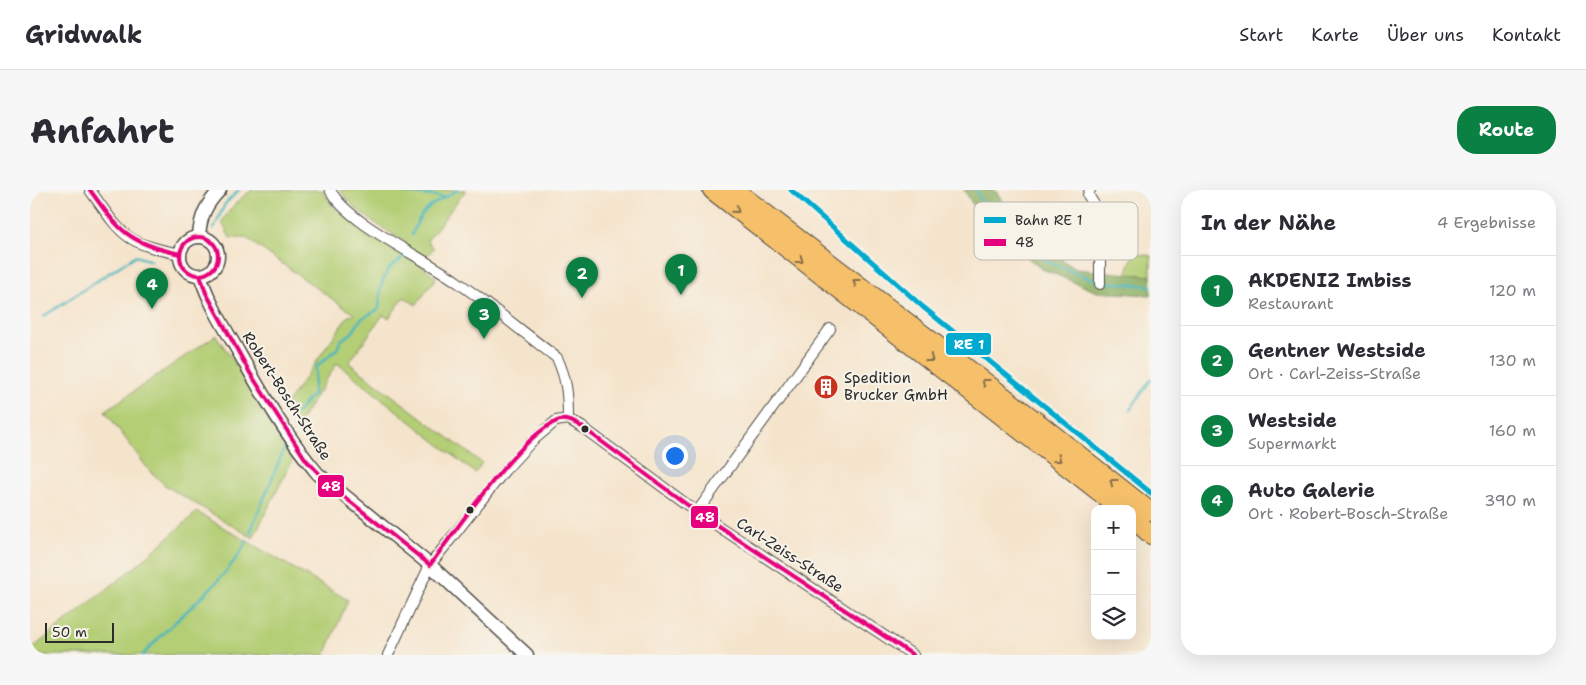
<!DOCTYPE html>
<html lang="de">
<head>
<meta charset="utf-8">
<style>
	body { margin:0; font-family:"Shantell Sans",sans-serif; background:#f7f7f7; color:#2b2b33 }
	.controls { position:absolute; right:15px; bottom:15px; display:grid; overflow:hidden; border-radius:10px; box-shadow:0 5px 20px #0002 }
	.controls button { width:45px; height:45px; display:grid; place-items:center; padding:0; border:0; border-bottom:1px solid #e1e1e2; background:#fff; color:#2b2b33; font:25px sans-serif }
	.scale { position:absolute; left:15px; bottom:12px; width:69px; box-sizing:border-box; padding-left:5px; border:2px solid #2b2b2b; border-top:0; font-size:14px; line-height:18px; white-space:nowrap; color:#2b2b2b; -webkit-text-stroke:4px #f7f3e8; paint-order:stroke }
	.you { position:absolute; left:644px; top:265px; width:18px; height:18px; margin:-12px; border:4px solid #fff; border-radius:50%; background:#1a73e8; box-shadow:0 0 0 8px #1a73e833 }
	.badge { display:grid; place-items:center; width:32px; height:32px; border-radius:50%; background:#0b8043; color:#fff; font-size:16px; font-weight:700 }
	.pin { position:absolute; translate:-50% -41px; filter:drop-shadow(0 1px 2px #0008) }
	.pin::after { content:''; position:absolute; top:26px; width:18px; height:15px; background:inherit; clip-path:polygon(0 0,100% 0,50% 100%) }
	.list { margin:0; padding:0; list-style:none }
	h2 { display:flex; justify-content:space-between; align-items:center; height:65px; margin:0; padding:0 20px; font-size:21px }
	h2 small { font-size:16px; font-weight:400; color:#7c7c81 }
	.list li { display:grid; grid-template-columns:32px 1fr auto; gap:15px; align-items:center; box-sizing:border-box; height:70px; padding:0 20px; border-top:1px solid #e1e1e2 }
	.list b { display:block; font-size:19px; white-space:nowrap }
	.list p { margin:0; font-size:16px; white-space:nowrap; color:#7c7c81 }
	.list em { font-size:16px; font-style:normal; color:#7c7c81 }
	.icon { flex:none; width:28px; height:28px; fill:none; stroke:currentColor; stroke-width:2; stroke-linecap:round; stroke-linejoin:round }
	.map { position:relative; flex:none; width:1121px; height:465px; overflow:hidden; border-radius:20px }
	header { display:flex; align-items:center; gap:30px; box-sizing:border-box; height:70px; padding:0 25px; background:#fff; border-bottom:1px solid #e1e1e2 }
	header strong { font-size:24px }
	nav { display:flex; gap:28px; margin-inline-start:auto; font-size:18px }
	.intro { display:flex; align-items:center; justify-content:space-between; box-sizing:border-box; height:120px; padding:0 30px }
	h1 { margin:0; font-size:35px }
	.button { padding:12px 22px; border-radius:20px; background:#0b8043; color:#fff; font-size:18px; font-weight:700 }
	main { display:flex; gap:30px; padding:0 30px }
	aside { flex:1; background:#fff; border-radius:20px; box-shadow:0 5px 20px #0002 }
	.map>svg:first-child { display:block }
	.green { fill:#b3ce74; stroke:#6f7c50 }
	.forest { fill:#8eb166; stroke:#5c6e48 }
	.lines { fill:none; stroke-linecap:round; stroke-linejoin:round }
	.stream { stroke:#45b5bc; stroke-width:2.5 }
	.minor-casing { stroke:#494743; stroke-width:12 }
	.tertiary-casing { stroke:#494743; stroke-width:15 }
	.trunk-casing { stroke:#494743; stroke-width:20 }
	.minor { stroke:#fff; stroke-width:10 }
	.tertiary { stroke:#fff; stroke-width:12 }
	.trunk { stroke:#f6c06b; stroke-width:18 }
	.bus-1-casing { stroke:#f7f3e8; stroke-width:8 }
	.bus-1 { stroke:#e5007d; stroke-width:4 }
	.rail-1-casing { stroke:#f7f3e8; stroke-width:9 }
	.rail-1 { stroke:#00a9ce; stroke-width:5 }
	.oneway { stroke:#866e48 }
	.bus-dot { fill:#2b2b2b; stroke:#f7f3e8; stroke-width:2 }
	.labels { text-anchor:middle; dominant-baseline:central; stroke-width:4; stroke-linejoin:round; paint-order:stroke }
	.poi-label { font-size:15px; fill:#2b2b2b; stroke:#f7f3e8; text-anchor:start }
	.street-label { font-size:15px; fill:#2b2b2b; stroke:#f7f3e8 }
	.key { fill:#f7f3e8; stroke:#bab7af; stroke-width:1 }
	.key-label { font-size:14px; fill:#2b2b2b }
	.line-badge { stroke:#f7f3e8; stroke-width:2 }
	.badge-label { font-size:14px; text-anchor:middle; font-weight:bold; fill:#fff }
</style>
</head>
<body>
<header>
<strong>Gridwalk</strong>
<nav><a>Start</a><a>Karte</a><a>Über uns</a><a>Kontakt</a></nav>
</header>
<div class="intro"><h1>Anfahrt</h1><a class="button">Route</a></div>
<main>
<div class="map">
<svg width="1121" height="465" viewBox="0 0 1121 465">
	<rect width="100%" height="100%" fill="#f7f3e8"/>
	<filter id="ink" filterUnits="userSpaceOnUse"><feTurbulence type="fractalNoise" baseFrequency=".02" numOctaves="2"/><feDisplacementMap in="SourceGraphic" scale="10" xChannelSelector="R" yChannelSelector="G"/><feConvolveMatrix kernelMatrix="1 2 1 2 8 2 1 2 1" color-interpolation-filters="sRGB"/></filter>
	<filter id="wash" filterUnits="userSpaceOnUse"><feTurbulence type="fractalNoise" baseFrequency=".0096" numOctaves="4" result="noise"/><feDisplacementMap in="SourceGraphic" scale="20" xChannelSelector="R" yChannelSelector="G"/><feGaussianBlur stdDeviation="1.12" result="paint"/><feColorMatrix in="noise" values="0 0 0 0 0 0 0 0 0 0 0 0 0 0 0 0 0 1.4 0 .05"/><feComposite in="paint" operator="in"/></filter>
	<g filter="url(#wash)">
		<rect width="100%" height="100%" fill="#f5e4cc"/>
		<path class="green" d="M 222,0 L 292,0 L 303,17 L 367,62 L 375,52 C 352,37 325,23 310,0 L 436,0 L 397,51 L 404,58 L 390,74 L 406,88 L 386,115 L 374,107 L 359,128 L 353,125 L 319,173 L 452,273 L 445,283 L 307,173 L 267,236 L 255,216 L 318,126 L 325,125 L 216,48 L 200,48 L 192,32 C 200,18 208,10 222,0 Z
			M 1104,63 L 1121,66 L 1121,86 L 1096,84 Z
			M 186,145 L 265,265 L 223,348 L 136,296 L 118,279 L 75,221 Z
			M 167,322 L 318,410 L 295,465 L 0,465 L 0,460 L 111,372 Z"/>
		<path class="forest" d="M 934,0 L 965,0 L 998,46 L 1046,79 L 1121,86 L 1121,105 L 1067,102 L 1010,78 L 983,55 L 960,43 Z"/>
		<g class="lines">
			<path class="stream" d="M 362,0 L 375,3 L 415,7
				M 946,0 L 952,13 L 998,61 L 1021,73 L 1067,91
				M 184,38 L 195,14 L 209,0
				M 382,45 C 392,16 402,15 428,0
				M 1072,92 L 1121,96
				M 14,126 L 105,66 L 122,71
				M 1100,220 L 1121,189
				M 266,224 L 283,204 L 286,177 L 307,159 L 311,150 L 322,143 L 331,129 L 349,119 C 350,104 350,88 361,77 C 367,72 373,70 375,63
				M 220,343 L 256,254
				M 113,465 C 145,427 193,396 217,351"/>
		</g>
	</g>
	<g filter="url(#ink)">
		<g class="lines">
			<defs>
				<path id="minor" d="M 60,0 C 92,45 94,53 150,64
					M 300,0 C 318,34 393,67 426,91 C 460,115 493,142 527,168 C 537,189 538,206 538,229
					M 1060,0 L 1058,5 L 1070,24 L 1070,94
					M 538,229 L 552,237 L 667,322 L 883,465
					M 667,322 L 800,139
					M 358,465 L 400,375 L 475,280 L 501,252 L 526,231 L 538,229"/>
				<path id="tertiary" d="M150 66a19 19 0 1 1 38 0a19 19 0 1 1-38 0Z
					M 169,47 C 170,27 176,14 190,0
					M 170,85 C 178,110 191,132 204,154 C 229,198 255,245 288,284 L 400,375 L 497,465"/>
				<path id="trunk" d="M 682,0 L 1091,319
					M 705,0 L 1015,238 L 1121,322
					M 1102,328 L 1121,345"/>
			</defs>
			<use href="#minor" class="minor-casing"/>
			<use href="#tertiary" class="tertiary-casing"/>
			<use href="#trunk" class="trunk-casing"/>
			<use href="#minor" class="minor"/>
			<use href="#tertiary" class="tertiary"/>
			<use href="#trunk" class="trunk"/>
			<defs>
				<path id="bus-1" d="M 60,0 C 90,42 99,53 150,64
					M150 66a19 19 0 1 1 38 0a19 19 0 1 1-38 0Z
					M 170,85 L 176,103 L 220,183 L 276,270 L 303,298 L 400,375 C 426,340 489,247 527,231 C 536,227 545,233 552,237 L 667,322 L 883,465"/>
			</defs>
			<use href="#bus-1" class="bus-1-casing"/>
			<use href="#bus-1" class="bus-1"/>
			<defs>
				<path id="rail-1" d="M 761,0 L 893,117 L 1121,303"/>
			</defs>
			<use href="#rail-1" class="rail-1-casing"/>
			<use href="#rail-1" class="rail-1"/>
		</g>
		<defs><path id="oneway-chevron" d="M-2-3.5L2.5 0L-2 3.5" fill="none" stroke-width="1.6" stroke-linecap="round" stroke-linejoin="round" transform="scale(1.25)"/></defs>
		<g class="oneway">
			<use href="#oneway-chevron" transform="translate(706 20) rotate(39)"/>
			<use href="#oneway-chevron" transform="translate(770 70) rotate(37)"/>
			<use href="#oneway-chevron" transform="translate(826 92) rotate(-143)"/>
			<use href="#oneway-chevron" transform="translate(900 169) rotate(38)"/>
			<use href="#oneway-chevron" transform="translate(955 192) rotate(-142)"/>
			<use href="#oneway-chevron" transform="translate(1028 269) rotate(38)"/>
			<use href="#oneway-chevron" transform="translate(1083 292) rotate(-142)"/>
		</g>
	</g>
	<defs>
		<symbol id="building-disc" viewBox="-11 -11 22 22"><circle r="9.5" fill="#c8321e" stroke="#f7f3e8"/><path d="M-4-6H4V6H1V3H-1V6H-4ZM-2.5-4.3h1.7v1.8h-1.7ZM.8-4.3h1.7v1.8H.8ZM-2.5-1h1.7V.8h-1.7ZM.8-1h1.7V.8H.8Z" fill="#fff"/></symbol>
	</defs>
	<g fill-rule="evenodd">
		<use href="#building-disc" x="782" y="183" width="28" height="28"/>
	</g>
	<g class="bus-dot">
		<circle cx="555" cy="239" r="4.5"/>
		<circle cx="440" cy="320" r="4.5"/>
	</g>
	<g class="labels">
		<g class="poi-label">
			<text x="814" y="188">Spedition<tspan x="814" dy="17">Brucker GmbH</tspan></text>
		</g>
		<g class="street-label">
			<text transform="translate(257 206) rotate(57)">Robert-Bosch-Straße</text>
			<text transform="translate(760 365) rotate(33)">Carl-Zeiss-Straße</text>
		</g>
	</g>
	<rect x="944" y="12" width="164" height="58" rx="8" class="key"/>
	<rect x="954" y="27" width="22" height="6" fill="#00a9ce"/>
	<rect x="954" y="49" width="22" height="7" fill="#e5007d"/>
	<g class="key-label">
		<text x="985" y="35">Bahn RE 1</text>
		<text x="985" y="57">48</text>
	</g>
	<g class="line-badge">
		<rect x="915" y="142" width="47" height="24" rx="5" fill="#00a9ce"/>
		<rect x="287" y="284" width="28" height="24" rx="5" fill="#e5007d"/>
		<rect x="660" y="315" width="29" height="24" rx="5" fill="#e5007d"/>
	</g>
	<g class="badge-label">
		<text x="939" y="159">RE 1</text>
		<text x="301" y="301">48</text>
		<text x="675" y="332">48</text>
	</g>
</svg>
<div class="controls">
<button>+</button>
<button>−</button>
<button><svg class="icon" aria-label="layers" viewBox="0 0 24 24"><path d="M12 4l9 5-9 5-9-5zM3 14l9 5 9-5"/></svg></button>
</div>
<div class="scale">50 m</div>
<div class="you"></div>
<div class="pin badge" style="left:651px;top:105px">1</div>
<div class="pin badge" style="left:552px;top:108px">2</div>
<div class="pin badge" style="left:454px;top:149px">3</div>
<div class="pin badge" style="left:122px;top:119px">4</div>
</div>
<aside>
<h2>In der Nähe<small>4 Ergebnisse</small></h2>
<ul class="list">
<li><span class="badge">1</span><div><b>AKDENIZ Imbiss</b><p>Restaurant</p></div><em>120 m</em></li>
<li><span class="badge">2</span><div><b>Gentner Westside</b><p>Ort · Carl-Zeiss-Straße</p></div><em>130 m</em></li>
<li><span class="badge">3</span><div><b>Westside</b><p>Supermarkt</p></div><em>160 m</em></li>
<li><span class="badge">4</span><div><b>Auto Galerie</b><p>Ort · Robert-Bosch-Straße</p></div><em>390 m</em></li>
</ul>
</aside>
</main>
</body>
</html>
